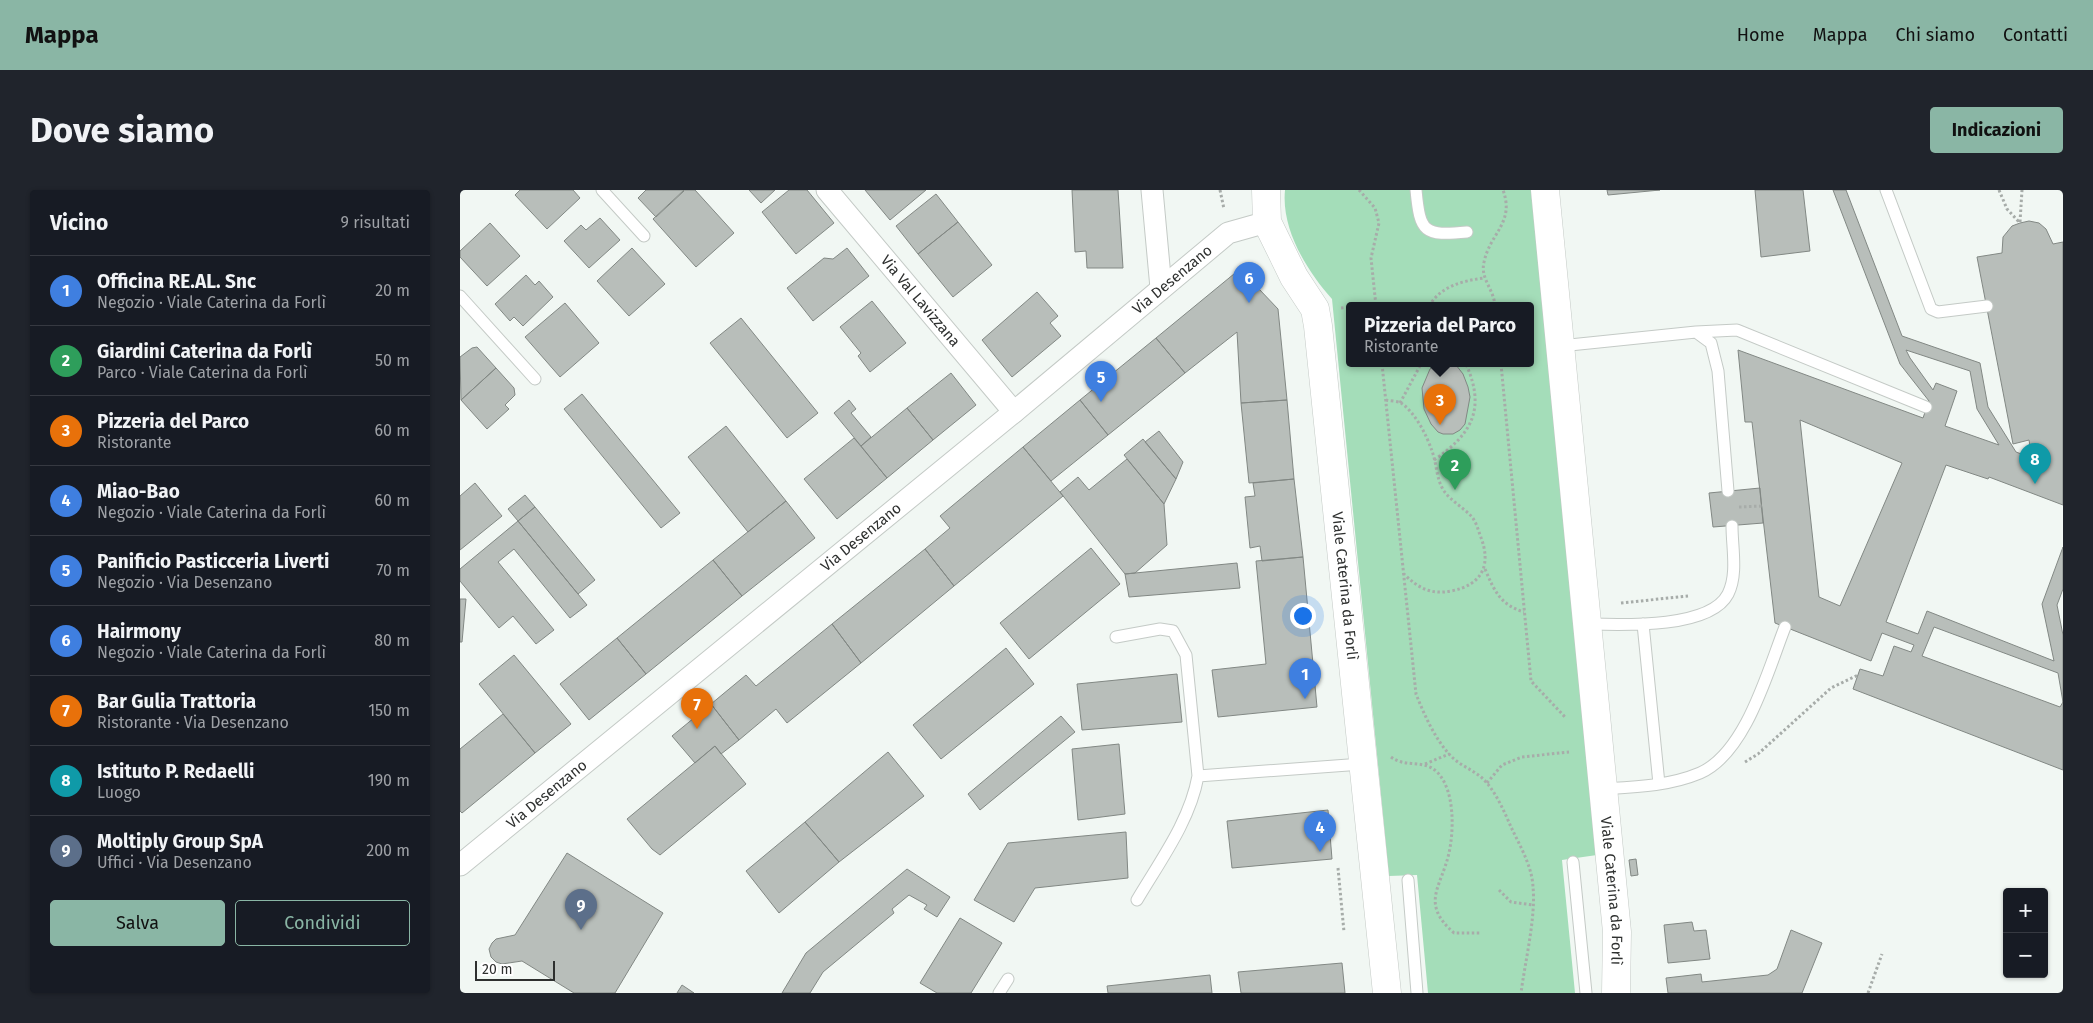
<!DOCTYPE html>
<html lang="it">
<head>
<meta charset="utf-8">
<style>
	body { margin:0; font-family:"Fira Sans",sans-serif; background:#20242c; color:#f1f3f6 }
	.controls { position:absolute; right:15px; bottom:15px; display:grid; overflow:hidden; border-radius:5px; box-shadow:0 1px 4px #0004 }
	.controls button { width:45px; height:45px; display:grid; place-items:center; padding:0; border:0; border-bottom:1px solid #363941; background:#171b24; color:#f1f3f6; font:25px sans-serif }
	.scale { position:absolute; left:15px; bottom:12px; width:80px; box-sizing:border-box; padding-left:5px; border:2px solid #2e302f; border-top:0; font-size:14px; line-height:18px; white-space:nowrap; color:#2e302f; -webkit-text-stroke:4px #fff; paint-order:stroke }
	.you { position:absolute; left:842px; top:425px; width:18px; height:18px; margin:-12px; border:4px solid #fff; border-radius:50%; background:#1a73e8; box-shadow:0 0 0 8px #1a73e833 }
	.badge { display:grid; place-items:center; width:32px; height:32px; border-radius:50%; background:#8ab6a5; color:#fff; font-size:16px; font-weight:700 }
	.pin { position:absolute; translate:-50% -41px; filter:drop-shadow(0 1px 2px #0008) }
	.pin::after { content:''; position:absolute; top:26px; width:18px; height:15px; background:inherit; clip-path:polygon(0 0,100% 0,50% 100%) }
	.popup { position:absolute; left:886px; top:112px; width:188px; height:65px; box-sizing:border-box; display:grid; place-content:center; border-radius:5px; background:#171b24; filter:drop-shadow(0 1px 4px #0005); font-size:16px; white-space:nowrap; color:#9ea1a6 }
	.popup b { font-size:19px; color:#f1f3f6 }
	.popup::after { content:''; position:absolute; left:50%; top:100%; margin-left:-10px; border:10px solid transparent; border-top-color:#171b24 }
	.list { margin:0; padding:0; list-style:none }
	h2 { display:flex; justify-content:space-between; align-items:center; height:65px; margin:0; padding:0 20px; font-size:21px }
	h2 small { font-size:16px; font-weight:400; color:#9ea1a6 }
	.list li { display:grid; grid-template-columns:32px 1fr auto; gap:15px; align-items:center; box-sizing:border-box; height:70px; padding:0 20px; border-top:1px solid #363941 }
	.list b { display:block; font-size:19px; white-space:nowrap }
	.list p { margin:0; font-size:16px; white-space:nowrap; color:#9ea1a6 }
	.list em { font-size:16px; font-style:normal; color:#9ea1a6 }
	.actions { display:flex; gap:10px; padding:15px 20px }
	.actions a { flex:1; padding:11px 0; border:1px solid #8ab6a5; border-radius:5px; text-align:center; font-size:18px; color:#8ab6a5 }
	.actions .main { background:#8ab6a5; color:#111 }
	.map { position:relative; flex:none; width:1603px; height:803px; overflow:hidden; border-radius:5px }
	header { display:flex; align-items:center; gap:30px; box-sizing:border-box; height:70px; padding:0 25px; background:#8ab6a5; color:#111 }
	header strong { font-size:24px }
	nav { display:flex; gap:28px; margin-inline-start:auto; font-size:18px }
	.intro { display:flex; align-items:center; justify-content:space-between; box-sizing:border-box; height:120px; padding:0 30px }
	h1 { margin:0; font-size:35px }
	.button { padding:12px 22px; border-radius:5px; background:#8ab6a5; color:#111; font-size:18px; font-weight:700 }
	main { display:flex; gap:30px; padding:0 30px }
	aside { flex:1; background:#171b24; border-radius:5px; box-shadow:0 1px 4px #0004 }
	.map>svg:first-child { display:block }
	.park { fill:#a4ddb9; fill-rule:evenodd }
	.building { fill:#b8beba; stroke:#828884; fill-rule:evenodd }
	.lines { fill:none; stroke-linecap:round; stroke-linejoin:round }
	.lane-casing { stroke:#c4cac6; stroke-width:13 }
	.street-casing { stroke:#c4cac6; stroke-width:23 }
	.secondary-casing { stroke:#c4cac6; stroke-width:29 }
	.path { stroke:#a7aca9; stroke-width:3; stroke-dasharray:2.5 2.5; stroke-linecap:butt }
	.lane { stroke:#fff; stroke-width:11 }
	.street { stroke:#fff; stroke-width:21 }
	.secondary { stroke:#fff; stroke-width:28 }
	.labels { text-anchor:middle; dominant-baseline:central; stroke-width:5; stroke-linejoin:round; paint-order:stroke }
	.street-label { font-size:15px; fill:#2e302f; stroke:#fff }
</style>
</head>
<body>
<header>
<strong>Mappa</strong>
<nav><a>Home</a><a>Mappa</a><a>Chi siamo</a><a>Contatti</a></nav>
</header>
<div class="intro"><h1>Dove siamo</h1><a class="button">Indicazioni</a></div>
<main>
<aside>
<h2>Vicino<small>9 risultati</small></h2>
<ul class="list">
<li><span class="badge" style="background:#3f7fe0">1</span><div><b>Officina RE.AL. Snc</b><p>Negozio · Viale Caterina da Forlì</p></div><em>20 m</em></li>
<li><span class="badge" style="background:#2e9e5b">2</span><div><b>Giardini Caterina da Forlì</b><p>Parco · Viale Caterina da Forlì</p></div><em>50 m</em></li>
<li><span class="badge" style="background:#e8710a">3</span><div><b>Pizzeria del Parco</b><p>Ristorante</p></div><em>60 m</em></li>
<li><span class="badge" style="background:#3f7fe0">4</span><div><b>Miao-Bao</b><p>Negozio · Viale Caterina da Forlì</p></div><em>60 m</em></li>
<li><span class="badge" style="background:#3f7fe0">5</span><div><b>Panificio Pasticceria Liverti</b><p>Negozio · Via Desenzano</p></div><em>70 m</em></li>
<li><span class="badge" style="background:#3f7fe0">6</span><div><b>Hairmony</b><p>Negozio · Viale Caterina da Forlì</p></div><em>80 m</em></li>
<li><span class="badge" style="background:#e8710a">7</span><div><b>Bar Gulia Trattoria</b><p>Ristorante · Via Desenzano</p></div><em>150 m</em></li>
<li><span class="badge" style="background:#0f9aa8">8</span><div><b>Istituto P. Redaelli</b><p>Luogo</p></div><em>190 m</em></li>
<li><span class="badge" style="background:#5c6f8a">9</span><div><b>Moltiply Group SpA</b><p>Uffici · Via Desenzano</p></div><em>200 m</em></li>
</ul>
<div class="actions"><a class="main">Salva</a><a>Condividi</a></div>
</aside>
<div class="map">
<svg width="1603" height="803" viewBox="0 0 1603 803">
	<rect width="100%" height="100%" fill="#f1f7f3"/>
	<path class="park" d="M 825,0 L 1071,0 L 1137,665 L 1102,670 L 1115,803 L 968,803 L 957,685 L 929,686 L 872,109 C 847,81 821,39 825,0 ZM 890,116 L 1070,116 L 1070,174 L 890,174 Z"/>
	<path class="building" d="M 60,0 L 113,0 L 120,8 L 87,39 L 55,5 Z
		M 186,0 L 223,0 L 224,1 L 196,27 L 178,8 Z
		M 235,0 L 274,43 L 236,77 L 193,29 L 224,0 Z
		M 289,0 L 315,0 L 301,13 Z
		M 329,0 L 347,0 L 374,33 L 336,64 L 302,22 Z
		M 405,0 L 466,0 L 430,30 Z
		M 612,0 L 658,0 L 663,78 L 627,78 L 626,61 L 615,62 Z
		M 1147,0 L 1200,0 L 1148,5 Z
		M 1295,0 L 1343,0 L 1350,61 L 1301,67 Z
		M 1373,0 L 1386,0 L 1442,146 L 1520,173 L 1528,217 L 1556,262 L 1572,268 L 1569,250 L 1553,254 L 1517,67 L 1542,63 L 1543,47 L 1552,36 L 1560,33 L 1569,31 L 1579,33 L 1586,39 L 1593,54 L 1603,52 L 1603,315 L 1529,287 L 1528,289 L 1486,275 L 1426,432 L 1458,444 L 1467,421 L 1594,471 L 1582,414 L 1603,357 L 1603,399 L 1597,415 L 1603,445 L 1603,512 L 1598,483 L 1474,437 L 1462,466 L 1600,517 L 1603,512 L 1603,580 L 1393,499 L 1400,479 L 1423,486 L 1434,456 L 1451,462 L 1454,455 L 1422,443 L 1411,471 L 1315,433 L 1292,232 L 1285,232 L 1278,160 L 1463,228 L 1469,211 L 1440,174 ZM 1446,160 L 1510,181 L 1517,219 L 1539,255 L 1485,236 L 1497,201 L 1476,193 L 1473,200 L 1450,168 ZM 1340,230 L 1442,273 L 1380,416 L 1359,407 Z
		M 476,4 L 498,32 L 458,64 L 436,36 Z
		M 140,28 L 160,50 L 129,78 L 104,51 L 121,35 L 126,40 Z
		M 498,32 L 532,75 L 493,107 L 458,64 Z
		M 30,33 L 60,66 L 27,96 L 0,67 L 0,61 Z
		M 172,58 L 205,94 L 169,126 L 137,91 Z
		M 387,58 L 409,86 L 353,131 L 327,98 L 364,68 L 373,69 Z
		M 780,79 L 818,119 L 827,210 L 781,213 L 777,142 L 725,183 L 696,148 Z
		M 66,85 L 75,95 L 79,91 L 93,107 L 63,136 L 54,127 L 50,131 L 35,114 Z
		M 577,102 L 598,126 L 590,133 L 601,146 L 552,187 L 522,150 Z
		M 412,111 L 446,153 L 410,182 L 398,166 L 401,163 L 380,137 Z
		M 105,113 L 139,153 L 100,187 L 65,147 Z
		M 281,128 L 358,223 L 327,248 L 250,153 Z
		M 696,148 L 725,183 L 648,245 L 620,210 Z
		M 17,157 L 36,178 L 1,210 L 0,167 L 12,158 Z
		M 976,174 L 996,175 L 1003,184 L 1008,197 L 1010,207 L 1005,234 L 1000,240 L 993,244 L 983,244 L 978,242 L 971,234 L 964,219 L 962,198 L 970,179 Z
		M 36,178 L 54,198 L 55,205 L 45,215 L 49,219 L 27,239 L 1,210 Z
		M 491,183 L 516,215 L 473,250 L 447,218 Z
		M 122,204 L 220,323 L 201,338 L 104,219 Z
		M 389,210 L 396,219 L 391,223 L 411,247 L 401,256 L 374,223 Z
		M 620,210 L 648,245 L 591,291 L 563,257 Z
		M 827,210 L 834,289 L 789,293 L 781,213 Z
		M 447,218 L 473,250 L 427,288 L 401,256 Z
		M 266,236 L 326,311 L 288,342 L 228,267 Z
		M 699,241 L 723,272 L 716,289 L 685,252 Z
		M 394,248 L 427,288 L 377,329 L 344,289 Z
		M 683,249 L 716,289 L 704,314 L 664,265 Z
		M 563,257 L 603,306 L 494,396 L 465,359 L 490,338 L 480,326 Z
		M 667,269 L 704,314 L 707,355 L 675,383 L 665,384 L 600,302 L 618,287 L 629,300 Z
		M 834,289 L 843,367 L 802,371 L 800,356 L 790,358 L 785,307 L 795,306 L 793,293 Z
		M 15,293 L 42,326 L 0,360 L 0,306 Z
		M 1300,298 L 1303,333 L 1253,337 L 1249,303 Z
		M 65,305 L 75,317 L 58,331 L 48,319 Z
		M 326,311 L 355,348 L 282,406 L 253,370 Z
		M 75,317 L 135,390 L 118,404 L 58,331 Z
		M 58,331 L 127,415 L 110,428 L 54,359 L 38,372 L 94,440 L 76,454 L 53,426 L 39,438 L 0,391 L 0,379 Z
		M 631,358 L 660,394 L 569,469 L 540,433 Z
		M 465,359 L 494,396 L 401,473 L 372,434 Z
		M 843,367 L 857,517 L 758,527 L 752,480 L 806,474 L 796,371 Z
		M 253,370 L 282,406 L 186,484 L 157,448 Z
		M 777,373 L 780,398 L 669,407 L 665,384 Z
		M 0,409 L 6,409 L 2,452 L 0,452 Z
		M 372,434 L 401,473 L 327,533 L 316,519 L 279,550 L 251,514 L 286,485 L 296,496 Z
		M 157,448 L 186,484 L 129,530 L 100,494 Z
		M 546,458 L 574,494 L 481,569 L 453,535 Z
		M 54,465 L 111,534 L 75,563 L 19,494 Z
		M 717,484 L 722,532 L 622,540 L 617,494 Z
		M 251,514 L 279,550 L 261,564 L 255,556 L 235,573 L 212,546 Z
		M 43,524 L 75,563 L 2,623 L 0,621 L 0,559 Z
		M 601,526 L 615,542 L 520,620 L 508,604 Z
		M 659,554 L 665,624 L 618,630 L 612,559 Z
		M 255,556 L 286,594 L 200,665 L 192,659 L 167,629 Z
		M 428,562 L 464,606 L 379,672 L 345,632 Z
		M 868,620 L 872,669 L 772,678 L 767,631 Z
		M 345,632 L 379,672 L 319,723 L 286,681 Z
		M 666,642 L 668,688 L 575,698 L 554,732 L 514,710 L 548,653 Z
		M 107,663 L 203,723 L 155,803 L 114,803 L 62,771 L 42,774 L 36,772 L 31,767 L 29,759 L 32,753 L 36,749 L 55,745 Z
		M 1176,669 L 1178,685 L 1171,686 L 1169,670 Z
		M 447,679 L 490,707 L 477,727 L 464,719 L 467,715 L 449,705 L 432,719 L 434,723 L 363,782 L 350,803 L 322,803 L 346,763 Z
		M 500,728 L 542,753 L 511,803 L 477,803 L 460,793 Z
		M 1232,732 L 1234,741 L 1246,740 L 1250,769 L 1208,773 L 1204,735 Z
		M 1331,740 L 1362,753 L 1342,803 L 1208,803 L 1206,788 L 1241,784 L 1242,792 L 1308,785 L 1317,779 Z
		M 882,773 L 885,803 L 781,803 L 778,782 Z
		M 750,785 L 752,803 L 648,803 L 647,796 Z
		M 222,795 L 234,803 L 217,803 Z"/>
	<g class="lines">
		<defs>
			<path id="lane" d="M 142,0 L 184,46
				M 956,0 C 960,43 964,46 1007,42
				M 1426,0 L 1471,119 L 1478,122 L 1527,116
				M 0,106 L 75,189
				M 1236,142 L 1277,140 L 1466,217
				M 1100,156 L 1236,142 L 1251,153 L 1258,181 L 1268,301
				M 1127,434 C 1161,435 1250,439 1268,404 C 1278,384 1272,358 1272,336
				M 1183,434 L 1199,594
				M 656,447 L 700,439 L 713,441 L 726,465 L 738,586
				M 1142,599 C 1175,597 1209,596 1240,583 C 1286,563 1308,480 1325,437
				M 1113,672 L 1126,803
				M 948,690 L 957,803
				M 677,710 C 700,671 730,631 738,586 L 902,574
				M 539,803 L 548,789"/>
			<g id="street">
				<path id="s1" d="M 367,0 L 554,222"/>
				<path d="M 692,0 L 701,98"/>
				<path id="s2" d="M 0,675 L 554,222 L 768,43 L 807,32"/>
			</g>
			<g id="secondary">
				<path id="s3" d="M 806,0 L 807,32 L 834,87 L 855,119 L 858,136 L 927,803"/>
				<path id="s4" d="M 1085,0 L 1157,742 L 1156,803"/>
			</g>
		</defs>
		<use href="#lane" class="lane-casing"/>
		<use href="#street" class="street-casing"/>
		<use href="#secondary" class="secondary-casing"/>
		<path class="path" d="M 760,0 L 764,19
			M 899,0 L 915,18 L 919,33 L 911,68 L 916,116
			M 1539,0 L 1547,19 L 1560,33
			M 1560,32 L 1562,0
			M 904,116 L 931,116
			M 969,116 C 981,96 1002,91 1024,88
			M 1035,116 C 1034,99 1020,89 1024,72 C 1030,43 1055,33 1043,0
			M 881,118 L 890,117
			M 922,174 L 956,504 C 964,524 974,547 989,564 C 1000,577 1015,579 1027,593 C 1037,605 1045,623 1051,637 C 1060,656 1072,676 1073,697 C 1076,727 1065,772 1061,803
			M 1041,174 L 1071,491 L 1105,527
			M 926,210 C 930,211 937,211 941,213 C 955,222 967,246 972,261 C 977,274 976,289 984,301 C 991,311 1004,318 1012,327 C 1016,332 1018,339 1020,345 C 1032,374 1023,395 991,401 C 971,405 958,398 944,384
			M 940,213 L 961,174
			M 974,270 C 1012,244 1026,219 1006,174
			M 1279,317 L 1302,316
			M 1025,379 C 1034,400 1040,415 1064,422
			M 1161,413 L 1228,406
			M 931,567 C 945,578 964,569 977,582 C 995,600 994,640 989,663 C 981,698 960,713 994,743 L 1020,743
			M 1285,572 L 1298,564 L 1371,498 L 1398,485
			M 965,574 L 989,564
			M 1027,593 L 1042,575 L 1062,567 L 1109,562
			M 878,678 L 884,742
			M 1039,700 L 1051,712 L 1073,715
			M 1408,803 L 1422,764"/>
		<use href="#lane" class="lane"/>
		<use href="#street" class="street"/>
		<use href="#secondary" class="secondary"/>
	</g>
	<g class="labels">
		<g class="street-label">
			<text stroke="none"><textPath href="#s2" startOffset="922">Via Desenzano</textPath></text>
			<text stroke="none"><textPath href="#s1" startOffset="145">Via Val Lavizzana</textPath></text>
			<text stroke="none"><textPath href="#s2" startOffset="518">Via Desenzano</textPath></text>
			<text stroke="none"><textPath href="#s3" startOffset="410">Viale Caterina da Forlì</textPath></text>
			<text stroke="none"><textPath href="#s2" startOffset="112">Via Desenzano</textPath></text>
			<text stroke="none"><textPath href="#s4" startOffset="704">Viale Caterina da Forlì</textPath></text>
		</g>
	</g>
</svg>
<div class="controls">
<button>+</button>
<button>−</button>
</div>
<div class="scale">20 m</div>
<div class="you"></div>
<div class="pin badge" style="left:845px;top:509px;background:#3f7fe0">1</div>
<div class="pin badge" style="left:995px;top:300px;background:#2e9e5b">2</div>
<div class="pin badge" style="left:980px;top:235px;background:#e8710a">3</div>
<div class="popup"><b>Pizzeria del Parco</b>Ristorante</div>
<div class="pin badge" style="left:860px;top:662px;background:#3f7fe0">4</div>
<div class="pin badge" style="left:641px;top:212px;background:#3f7fe0">5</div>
<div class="pin badge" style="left:789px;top:113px;background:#3f7fe0">6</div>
<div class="pin badge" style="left:237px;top:539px;background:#e8710a">7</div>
<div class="pin badge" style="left:1575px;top:294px;background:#0f9aa8">8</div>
<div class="pin badge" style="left:121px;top:740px;background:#5c6f8a">9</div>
</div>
</main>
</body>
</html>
